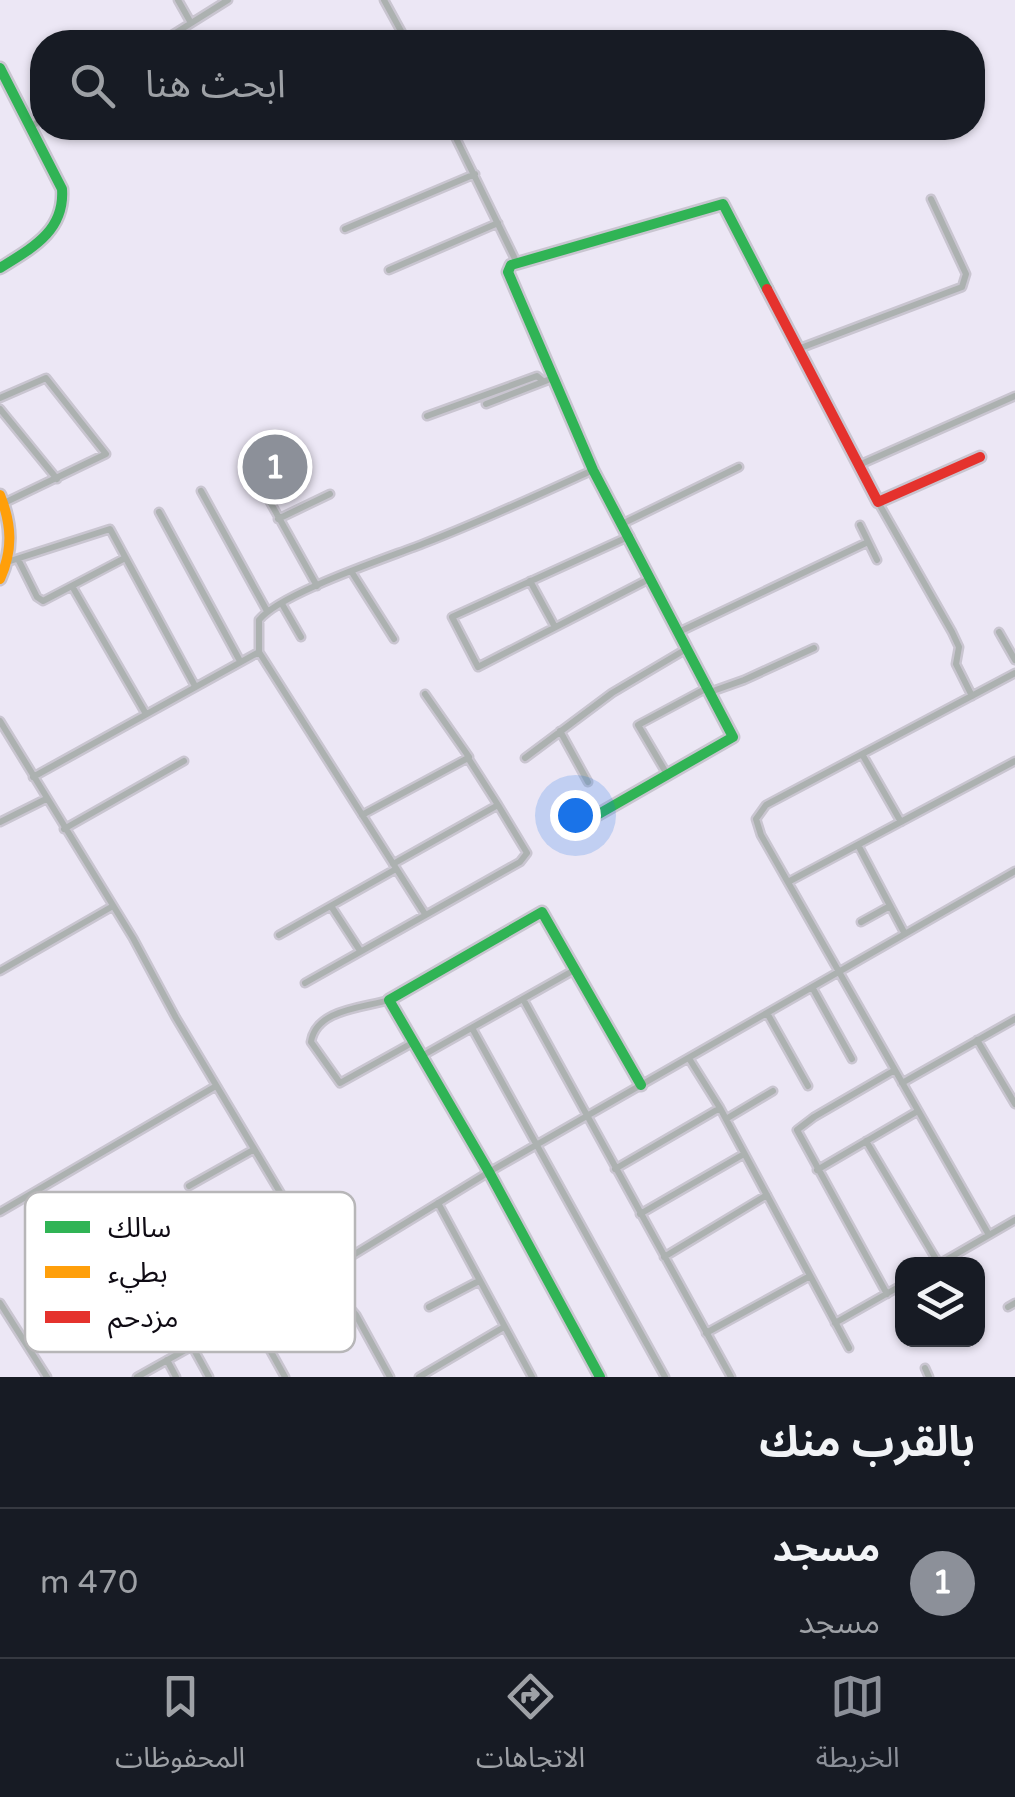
<!DOCTYPE html>
<html lang="ar">
<head>
<meta charset="utf-8">
<style>
	body { margin:0; font-family:"Varela Round","Noto Sans Arabic",sans-serif; background:#242831; color:#f1f3f6; direction:rtl }
	.controls { position:absolute; right:30px; bottom:30px; display:grid; overflow:hidden; border-radius:20px; box-shadow:0 2px 8px #0004 }
	.controls button { width:90px; height:90px; display:grid; place-items:center; padding:0; border:0; border-bottom:2px solid #363941; background:#171b24; color:#f1f3f6; font:50px sans-serif }
	.you { position:absolute; left:575px; top:815px; width:35px; height:35px; margin:-25px; border:8px solid #fff; border-radius:50%; background:#1a73e8; box-shadow:0 0 0 15px #1a73e833 }
	.badge { display:grid; place-items:center; width:65px; height:65px; border-radius:50%; background:#8c9099; color:#fff; font-size:32px; font-weight:700 }
	.pin { position:absolute; translate:-50% -50%; border:5px solid #fff; box-shadow:0 2px 10px #0006 }
	.list { margin:0; padding:0; list-style:none }
	h2 { display:flex; justify-content:space-between; align-items:center; height:130px; margin:0; padding:0 40px; font-size:42px }
	h2 small { font-size:32px; font-weight:400; color:#9ea1a6 }
	.list li { display:grid; grid-template-columns:65px 1fr auto; gap:30px; align-items:center; box-sizing:border-box; height:150px; padding:0 40px; border-top:2px solid #363941 }
	.list b { display:block; font-size:38px; white-space:nowrap }
	.list p { margin:0; font-size:32px; white-space:nowrap; color:#9ea1a6 }
	.list em { font-size:32px; font-style:normal; color:#9ea1a6 }
	.icon { flex:none; width:55px; height:55px; fill:none; stroke:currentColor; stroke-width:2; stroke-linecap:round; stroke-linejoin:round }
	.map { position:relative; flex:none; width:1015px; height:1377px; overflow:hidden; direction:ltr }
	.search { position:absolute; background:#171b24; box-shadow:0 2px 8px #0004; left:30px; right:30px; top:30px; height:110px; display:flex; align-items:center; gap:25px; box-sizing:border-box; padding:0 35px; border-radius:40px; color:#9ea1a6; font-size:38px }
	.sheet { height:280px; background:#171b24 }
	nav { display:flex; justify-content:space-around; align-items:center; box-sizing:border-box; height:140px; border-top:2px solid #363941; background:#171b24; font-size:28px; color:#9ea1a6 }
	nav a { display:grid; justify-items:center; gap:5px }
	nav .on { color:#8c9099 }
	.map>svg:first-child { display:block }
	.lines { fill:none; stroke-linecap:round; stroke-linejoin:round }
	.street-casing { stroke:#c9c5d0; stroke-width:11 }
	.fast-casing { stroke:#c9c5d0; stroke-width:15 }
	.slow-casing { stroke:#c9c5d0; stroke-width:15 }
	.jam-casing { stroke:#c9c5d0; stroke-width:15 }
	.street { stroke:#acb1b0; stroke-width:6 }
	.fast { stroke:#30b455; stroke-width:10 }
	.slow { stroke:#ff9f0a; stroke-width:10 }
	.jam { stroke:#e5322d; stroke-width:10 }
	.key { fill:#fff; stroke:#b7b6b8; stroke-width:2.5 }
	.key-label { font-size:28px; fill:#0f0b14 }
</style>
</head>
<body>
<div class="map">
<svg width="1015" height="1377" viewBox="0 0 1015 1377">
	<rect width="100%" height="100%" fill="#ece7f5"/>
	<g class="lines">
		<defs>
			<path id="street" d="M 178,0 L 191,23
				M 384,0 L 407,42
				M 161,42 L 228,0
				M 31,127 L 42,119
				M 451,128 L 517,263
				M 345,229 L 475,174
				M 389,270 L 498,223
				M 798,349 L 962,287 L 966,274 L 931,199
				M 0,398 L 46,378 L 106,454 L 4,503
				M 486,404 L 553,378
				M 0,409 L 57,479
				M 427,416 L 537,376 L 543,381
				M 859,465 L 1015,396
				M 259,482 L 317,586
				M 201,491 L 267,611
				M 878,502 L 952,632 L 959,647 L 956,664 L 972,696
				M 159,512 L 240,661
				M 278,519 L 330,494
				M 624,523 L 739,467
				M 860,525 L 877,560
				M 630,536 L 452,617 L 478,667 L 651,578
				M 18,559 L 37,597 L 43,601 L 125,558
				M 7,562 L 110,529 L 195,686
				M 351,571 L 394,639
				M 530,581 L 555,627
				M 72,586 L 146,714
				M 282,604 L 301,637
				M 681,631 L 868,542
				M 999,632 L 1015,660
				M 713,691 L 744,680 L 814,648
				M 425,694 L 469,757
				M 0,721 L 133,938 L 176,1018 L 327,1271 L 321,1274 L 356,1315 L 390,1377
				M 560,731 L 588,782
				M 862,754 L 901,822
				M 525,758 L 612,693 L 688,648
				M 668,776 L 638,725 L 709,687
				M 33,777 L 259,652
				M 362,815 L 468,758 L 498,805
				M 0,822 L 46,799
				M 64,829 L 184,761
				M 858,845 L 905,934
				M 788,882 L 1015,761
				M 331,906 L 359,949
				M 425,914 L 259,652 L 259,620 C 280,593 390,557 425,543 C 482,521 538,495 593,470
				M 861,922 L 890,906
				M 279,935 L 396,869
				M 0,971 L 113,906
				M 305,983 L 520,862 L 527,853 L 498,805 L 393,864
				M 812,987 L 852,1059
				M 523,999 L 731,1377
				M 389,1000 C 363,1008 316,1009 311,1042 L 340,1083 L 412,1043
				M 767,1013 L 808,1086
				M 472,1028 L 665,1377
				M 977,1040 L 1015,1104
				M 420,1057 L 576,969
				M 690,1060 L 720,1108 L 849,1348
				M 902,1083 L 1015,1019
				M 726,1119 L 773,1091
				M 866,1141 L 939,1264
				M 615,1169 L 720,1108
				M 817,1170 L 918,1111
				M 189,1186 L 253,1150
				M 438,1203 L 532,1377
				M 0,1212 L 216,1086
				M 640,1214 L 744,1154
				M 182,1222 L 235,1322
				M 989,1235 L 761,835 L 756,819 L 766,805 L 1015,673
				M 664,1257 L 767,1195
				M 939,1264 L 1015,1220
				M 327,1271 L 489,1172 L 1015,871
				M 887,1294 L 797,1130 L 814,1117 L 895,1070
				M 0,1303 L 47,1377
				M 266,1306 L 238,1233 L 286,1204
				M 429,1307 L 479,1281
				M 1008,1307 L 1015,1303
				M 250,1314 L 285,1377
				M 835,1323 L 902,1285
				M 706,1333 L 810,1276
				M 192,1346 L 209,1377
				M 167,1360 L 176,1377
				M 925,1368 L 929,1377
				M 137,1377 L 321,1274
				M 419,1377 L 504,1327"/>
			<path id="fast" d="M 0,68 L 62,189 C 65,231 32,248 0,268
				M 597,815 L 733,737 L 593,470 L 508,272 L 511,265 L 723,204 L 767,289
				M 600,1377 L 489,1172 L 389,1000 L 542,912 L 641,1085"/>
			<path id="slow" d="M 0,495 C 12,525 13,550 0,579"/>
			<path id="jam" d="M 767,289 L 878,502 L 980,457"/>
		</defs>
		<use href="#street" class="street-casing"/>
		<use href="#fast" class="fast-casing"/>
		<use href="#slow" class="slow-casing"/>
		<use href="#jam" class="jam-casing"/>
		<use href="#street" class="street"/>
		<use href="#fast" class="fast"/>
		<use href="#slow" class="slow"/>
		<use href="#jam" class="jam"/>
	</g>
	<rect x="25" y="1192" width="330" height="160" rx="15" class="key"/>
	<rect x="45" y="1221" width="45" height="12" fill="#30b455"/>
	<rect x="45" y="1266" width="45" height="12" fill="#ff9f0a"/>
	<rect x="45" y="1311" width="45" height="12" fill="#e5322d"/>
	<g class="key-label">
		<text x="108" y="1237">سالك</text>
		<text x="108" y="1282">بطيء</text>
		<text x="108" y="1327">مزدحم</text>
	</g>
</svg>
<div class="controls">
<button><svg class="icon" aria-label="layers" viewBox="0 0 24 24"><path d="M12 4l9 5-9 5-9-5zM3 14l9 5 9-5"/></svg></button>
</div>
<div class="you"></div>
<div class="pin badge" style="left:275px;top:467px">1</div>
<div class="search"><svg class="icon" aria-label="search" viewBox="0 0 24 24"><circle cx="10" cy="10" r="6"/><path d="M15 15l6 6"/></svg>ابحث هنا</div>
</div>
<section class="sheet">
<h2>بالقرب منك<small></small></h2>
<ul class="list">
<li><span class="badge">1</span><div><b>مسجد</b><p>مسجد</p></div><em>470 m</em></li>
</ul>
</section>
<nav>
<a class="on"><svg class="icon" aria-label="map" viewBox="0 0 24 24"><path d="M3 6l6-2 6 2 6-2v14l-6 2-6-2-6 2zM9 4v14M15 6v14"/></svg>الخريطة</a>
<a><svg class="icon" aria-label="directions" viewBox="0 0 24 24"><path d="M12 3l9 9-9 9-9-9zM9 14v-3h6M13 9l2 2-2 2"/></svg>الاتجاهات</a>
<a><svg class="icon" aria-label="saved" viewBox="0 0 24 24"><path d="M7 4h10v16l-5-4-5 4z"/></svg>المحفوظات</a>
</nav>
</body>
</html>
